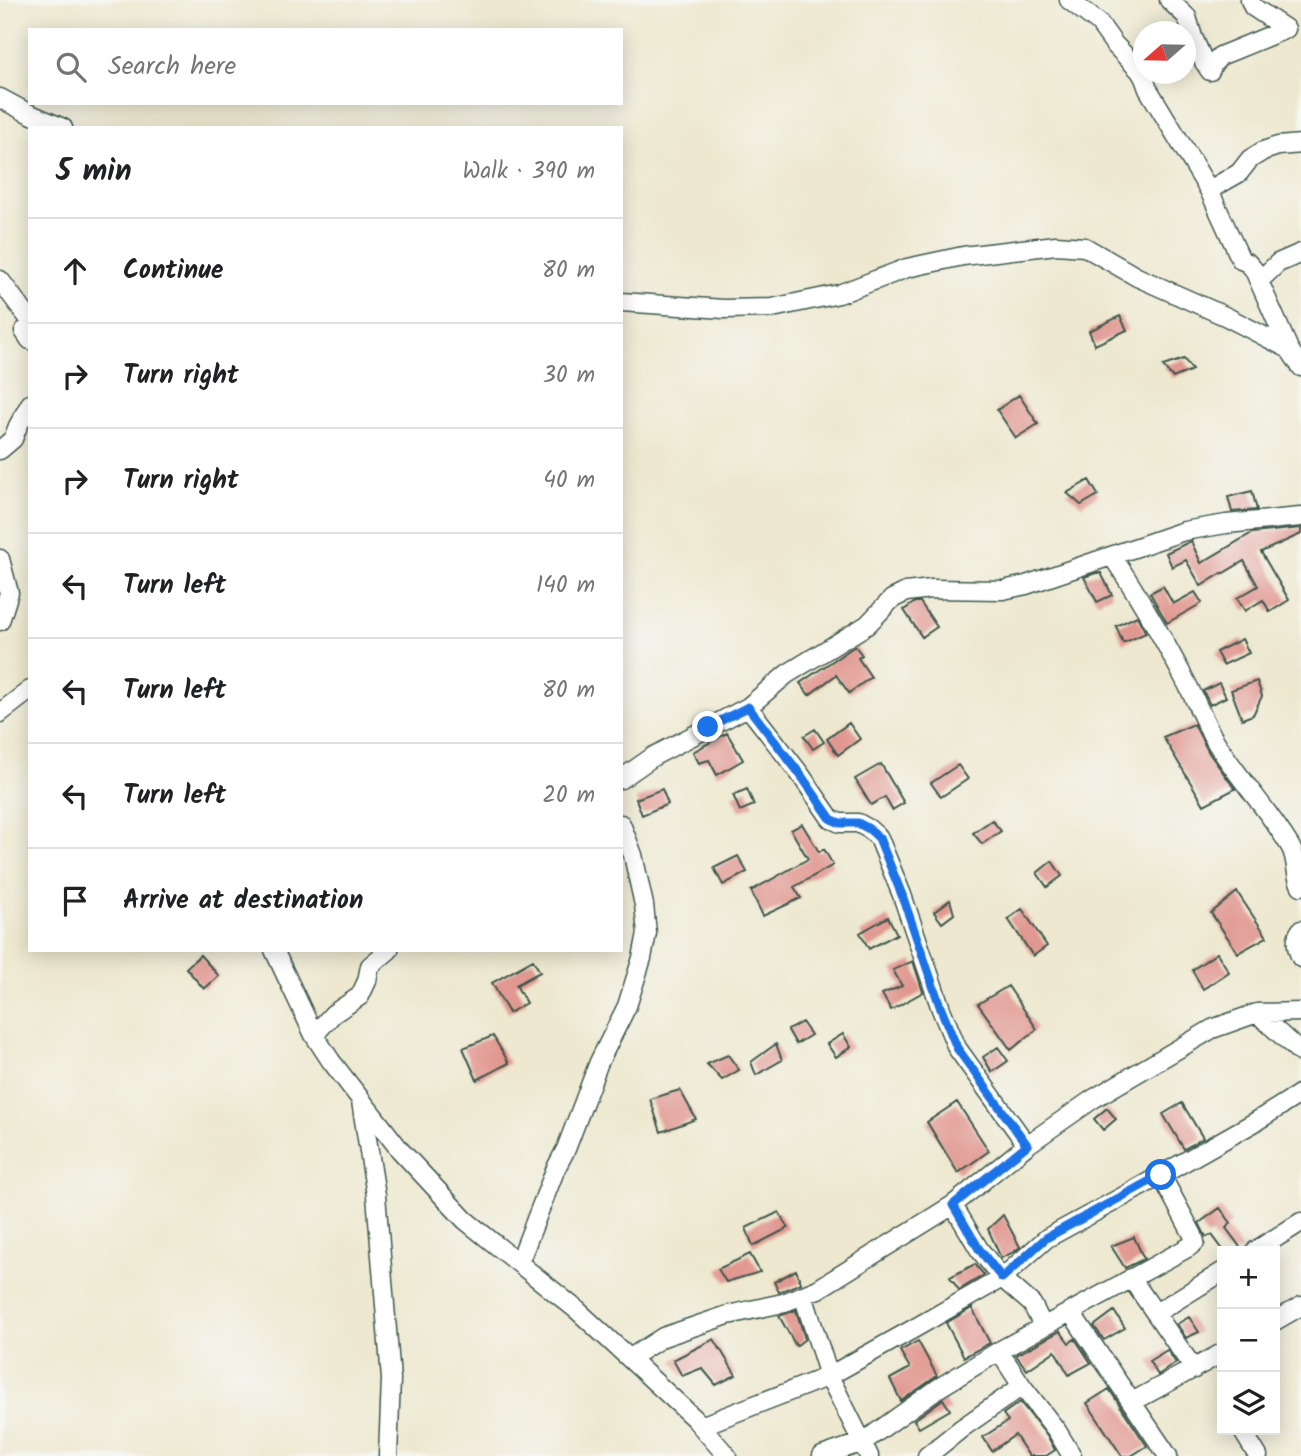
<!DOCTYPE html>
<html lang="en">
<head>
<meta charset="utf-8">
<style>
	body { margin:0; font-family:Kalam,sans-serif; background:#f2f2f2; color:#202124 }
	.controls { position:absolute; right:21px; bottom:21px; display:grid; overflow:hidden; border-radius:0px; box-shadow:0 4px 18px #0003 }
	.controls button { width:63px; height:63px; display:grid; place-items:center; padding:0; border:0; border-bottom:2px solid #e0e0e0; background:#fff; color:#202124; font:35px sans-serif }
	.compass { position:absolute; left:1133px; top:21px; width:63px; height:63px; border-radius:50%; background:#fff; box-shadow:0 4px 18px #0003; rotate:250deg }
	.stop { position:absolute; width:21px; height:21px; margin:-16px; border:5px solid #1a73e8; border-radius:50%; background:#fff }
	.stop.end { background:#1a73e8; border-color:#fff; box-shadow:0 2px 7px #0008 }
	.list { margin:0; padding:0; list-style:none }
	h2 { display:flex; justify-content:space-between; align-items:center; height:91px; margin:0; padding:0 28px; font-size:30px }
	h2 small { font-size:23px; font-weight:400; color:#757577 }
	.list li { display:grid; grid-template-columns:46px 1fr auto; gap:21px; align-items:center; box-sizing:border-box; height:105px; padding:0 28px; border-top:2px solid #e0e0e0 }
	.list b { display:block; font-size:26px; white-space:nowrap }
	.list em { font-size:23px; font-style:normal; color:#757577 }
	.icon { flex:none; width:38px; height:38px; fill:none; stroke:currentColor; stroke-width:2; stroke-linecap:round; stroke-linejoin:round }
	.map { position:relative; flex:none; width:1301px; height:1456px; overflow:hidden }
	.search { position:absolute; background:#fff; box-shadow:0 4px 18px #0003; left:28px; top:28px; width:595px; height:77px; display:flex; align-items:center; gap:18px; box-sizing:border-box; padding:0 24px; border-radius:0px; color:#757577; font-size:26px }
	.panel { position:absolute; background:#fff; box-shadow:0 4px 18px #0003; left:28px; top:126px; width:595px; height:826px; border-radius:0px }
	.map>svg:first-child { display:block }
	.building { fill:#e19891 }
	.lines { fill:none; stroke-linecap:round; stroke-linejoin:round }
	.minor-casing { stroke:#3e574b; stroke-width:21 }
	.minor { stroke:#fff; stroke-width:18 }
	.route { stroke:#1a73e8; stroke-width:9 }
</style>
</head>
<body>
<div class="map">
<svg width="1301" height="1456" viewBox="0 0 1301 1456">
	<rect width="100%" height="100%" fill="#f6f6f2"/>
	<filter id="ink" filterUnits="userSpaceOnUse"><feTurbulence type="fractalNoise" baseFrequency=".0143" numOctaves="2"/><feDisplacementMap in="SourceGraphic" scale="14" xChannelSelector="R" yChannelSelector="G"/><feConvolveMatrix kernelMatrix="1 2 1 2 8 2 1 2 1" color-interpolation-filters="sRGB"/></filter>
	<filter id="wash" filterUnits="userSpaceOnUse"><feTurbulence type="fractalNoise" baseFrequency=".00686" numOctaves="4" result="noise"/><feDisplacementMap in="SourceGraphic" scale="28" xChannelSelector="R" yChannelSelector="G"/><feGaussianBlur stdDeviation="1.57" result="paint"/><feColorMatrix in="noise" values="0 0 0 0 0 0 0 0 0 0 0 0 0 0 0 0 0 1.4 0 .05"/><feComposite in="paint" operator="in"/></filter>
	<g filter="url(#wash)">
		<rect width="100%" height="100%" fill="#ede8cf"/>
		<g id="blocks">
			<path class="building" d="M 1120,316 L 1127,330 L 1095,345 L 1089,331 Z
				M 1184,359 L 1192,370 L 1173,378 L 1163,366 Z
				M 1019,395 L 1038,424 L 1016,438 L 997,410 Z
				M 1089,480 L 1098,495 L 1081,505 L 1067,493 Z
				M 1252,491 L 1257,510 L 1232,512 L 1228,497 Z
				M 1301,528 L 1301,534 L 1261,552 L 1289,600 L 1270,612 L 1263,600 L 1245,611 L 1237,598 L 1258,586 L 1244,561 L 1222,574 L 1222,573 L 1201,586 L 1186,560 L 1172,567 L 1166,553 L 1191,541 L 1201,563 L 1252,533 Z
				M 1096,573 L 1101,573 L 1112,595 L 1097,602 L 1084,577 Z
				M 1163,586 L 1173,604 L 1195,592 L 1202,603 L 1167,623 L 1150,593 Z
				M 915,602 L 920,602 L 937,627 L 922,637 L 904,610 Z
				M 1137,616 L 1146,633 L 1123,643 L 1116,626 Z
				M 1242,639 L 1249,653 L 1223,665 L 1216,652 Z
				M 855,646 L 862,655 L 858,658 L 871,677 L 849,693 L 836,675 L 809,695 L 800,683 Z
				M 1257,681 L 1262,696 L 1253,715 L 1242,719 L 1231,690 Z
				M 1219,683 L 1226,697 L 1210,705 L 1203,691 Z
				M 849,723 L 860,739 L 838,755 L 827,739 Z
				M 1194,724 L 1209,753 L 1235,789 L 1204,805 L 1163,737 Z
				M 815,729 L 824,742 L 813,749 L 804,736 Z
				M 727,733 L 743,760 L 717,775 L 709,760 L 699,763 L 693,752 Z
				M 881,764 L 904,803 L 892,810 L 885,797 L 871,805 L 855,779 Z
				M 958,765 L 968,779 L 941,797 L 931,783 Z
				M 662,789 L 668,804 L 642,815 L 636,799 Z
				M 747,789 L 754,805 L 740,811 L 733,795 Z
				M 992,820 L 1001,831 L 982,844 L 973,833 Z
				M 802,824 L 819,852 L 824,849 L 833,865 L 794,887 L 801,898 L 763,916 L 751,891 L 808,859 L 791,830 Z
				M 738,856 L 747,872 L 723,885 L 714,868 Z
				M 1052,861 L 1062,876 L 1047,887 L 1037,873 Z
				M 1237,892 L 1267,937 L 1238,953 L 1211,913 Z
				M 950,900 L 954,914 L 942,923 L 934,912 Z
				M 1022,909 L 1047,946 L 1033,956 L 1008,919 Z
				M 888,917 L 897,934 L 869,949 L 860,933 Z
				M 1217,953 L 1229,972 L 1203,989 L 1192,970 Z
				M 200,955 L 219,976 L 204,989 L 186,968 Z
				M 533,960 L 540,972 L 516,985 L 526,1003 L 509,1013 L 492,983 Z
				M 913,961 L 923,992 L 891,1010 L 882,994 L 902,986 L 893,970 Z
				M 1008,986 L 1037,1029 L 1011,1050 L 978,1004 Z
				M 802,1022 L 811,1035 L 796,1044 L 788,1030 Z
				M 843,1034 L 851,1047 L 836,1057 L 827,1044 Z
				M 493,1036 L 509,1063 L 477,1080 L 463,1048 Z
				M 776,1044 L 782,1060 L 756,1075 L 751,1062 Z
				M 998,1047 L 1008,1061 L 992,1072 L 983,1057 Z
				M 728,1055 L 739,1070 L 722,1080 L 707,1064 Z
				M 680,1090 L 696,1119 L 661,1132 L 650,1099 Z
				M 957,1102 L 989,1151 L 958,1173 L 927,1122 Z
				M 1182,1103 L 1203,1138 L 1184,1149 L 1163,1114 Z
				M 1107,1108 L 1116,1119 L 1103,1130 L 1094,1119 Z
				M 1220,1208 L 1231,1223 L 1226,1228 L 1243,1251 L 1224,1251 L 1212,1235 L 1206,1237 L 1199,1223 Z
				M 779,1212 L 788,1228 L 753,1246 L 746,1228 Z
				M 1003,1215 L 1020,1247 L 1014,1252 L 1001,1258 L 988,1229 Z
				M 1134,1237 L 1144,1259 L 1125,1268 L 1111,1246 Z
				M 750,1254 L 760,1272 L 726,1282 L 718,1269 Z
				M 975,1264 L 984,1275 L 959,1290 L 950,1277 Z
				M 796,1270 L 801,1283 L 779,1292 L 774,1282 Z
				M 972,1308 L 990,1343 L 964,1357 L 946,1323 Z
				M 796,1310 L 805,1339 L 796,1346 L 779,1316 Z
				M 1114,1311 L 1125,1328 L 1104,1340 L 1094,1326 Z
				M 1189,1317 L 1199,1332 L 1186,1338 L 1177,1324 Z
				M 1060,1331 L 1069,1343 L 1075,1339 L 1091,1363 L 1069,1375 L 1055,1351 L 1027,1370 L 1016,1355 Z
				M 714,1339 L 736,1375 L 716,1385 L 702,1368 L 682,1376 L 673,1360 Z
				M 918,1341 L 937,1376 L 901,1401 L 890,1379 L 910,1368 L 900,1351 Z
				M 1167,1350 L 1176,1363 L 1158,1375 L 1149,1361 Z
				M 1109,1389 L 1147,1446 L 1131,1456 L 1122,1456 L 1087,1403 Z
				M 943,1399 L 950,1410 L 919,1428 L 914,1420 Z
				M 1020,1402 L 1048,1437 L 1055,1450 L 1046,1456 L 1029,1456 L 1015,1435 L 992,1451 L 983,1437 L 1008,1421 L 1003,1414 Z"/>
		</g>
	</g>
	<g filter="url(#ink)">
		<use href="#blocks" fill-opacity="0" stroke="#3e574b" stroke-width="2"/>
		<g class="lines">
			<defs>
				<path id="minor" d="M 1069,0 L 1099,23 L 1114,44 L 1140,71 L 1144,78 L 1148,89 L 1209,190 L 1241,260 L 1248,263 L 1254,270 L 1289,349
					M 1169,0 L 1187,17 L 1193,37 L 1204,62 L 1210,71
					M 1210,71 L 1213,64 L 1220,56 L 1286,29 L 1253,7 L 1250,0
					M 0,98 L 28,113 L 63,128
					M 1209,190 L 1239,173 L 1250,159 L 1263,151 L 1278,146 L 1301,144
					M 0,280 L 30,320
					M 1259,281 L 1278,263 L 1301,253
					M 621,302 L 724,309 L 772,308 L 839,294 L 907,268 L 963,256 L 1056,245 L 1085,247 L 1137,277 L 1227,317 L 1289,349 L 1301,367
					M 24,331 L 30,340
					M 0,450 L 13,439 L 18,426 L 30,404
					M 1112,556 C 1139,596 1163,638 1185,680 C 1197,702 1205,726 1219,747 C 1241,781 1269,811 1290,846 C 1298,859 1294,874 1301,886
					M 0,559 L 9,593 L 0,621
					M 748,707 L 800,774 L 831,819 L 840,823 L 858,823 L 869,829 L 879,838 L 902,895 L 941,1009 L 957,1048 L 1027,1145
					M 0,713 L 30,690
					M 621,779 L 654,756 L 748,707 L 787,674 L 867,625 L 892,599 L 906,592 L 931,589 L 1003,590 L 1026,585 L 1184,531 L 1226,524 L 1301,517
					M 1301,930 C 1294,939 1296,948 1301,958
					M 274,950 L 314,1035 L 331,1061 L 400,1150 L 465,1220 L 577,1310 L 695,1419 L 727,1456
					M 1257,1013 L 1301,1053
					M 314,1035 L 333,1014 L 360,996 L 367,981 L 370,966 L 389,950
					M 361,1101 L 376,1195 L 391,1379 L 388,1456
					M 953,1205 L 979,1249 L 1002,1278 L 1032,1304 L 1043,1326
					M 1255,1251 L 1301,1222
					M 519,1263 L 556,1168 L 566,1149 L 599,1062 L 627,1006 L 642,958 L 647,933 L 644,905 L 633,855 L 621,824
					M 1131,1278 L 1194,1369
					M 803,1295 L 829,1376 L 869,1456
					M 1070,1311 L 1168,1456
					M 1156,1313 L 1222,1272
					M 1275,1321 L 1301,1306
					M 630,1358 L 663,1337 L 728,1315 L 783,1303 L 818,1289 L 953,1205 L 1027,1145 L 1093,1099 L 1212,1029 L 1257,1013 L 1301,1012
					M 1132,1402 L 1222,1353
					M 701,1426 L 829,1376 L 915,1328 L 1002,1278 L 1047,1238 L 1124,1196 L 1255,1122 L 1301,1093
					M 1242,1430 L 1258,1456
					M 822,1456 L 863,1442 L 937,1389 L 999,1351
					M 927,1456 L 962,1428 L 1022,1386
					M 1072,1456 L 1057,1431 L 1022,1386 L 999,1351 L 1189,1247 L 1195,1242 L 1193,1235 L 1161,1175"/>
			</defs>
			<use href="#minor" class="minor-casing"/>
			<use href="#minor" class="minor"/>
		</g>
	</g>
	<g class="lines" filter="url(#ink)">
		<path class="route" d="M 708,727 L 748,707 L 800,774 L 831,819 L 840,823 L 858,823 L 869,829 L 879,838 L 902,895 L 941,1009 L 957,1048 L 1027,1145 L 953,1205 L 979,1249 L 1002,1278 L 1046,1238 L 1161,1175"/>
	</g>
</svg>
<div class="controls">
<button>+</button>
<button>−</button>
<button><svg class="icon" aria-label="layers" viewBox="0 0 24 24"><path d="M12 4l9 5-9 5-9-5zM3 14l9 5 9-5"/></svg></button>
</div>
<svg class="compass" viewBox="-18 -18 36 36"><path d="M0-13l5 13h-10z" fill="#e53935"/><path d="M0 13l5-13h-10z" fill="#757577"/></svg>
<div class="stop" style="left:1161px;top:1175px"></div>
<div class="stop end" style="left:708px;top:727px"></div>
<div class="search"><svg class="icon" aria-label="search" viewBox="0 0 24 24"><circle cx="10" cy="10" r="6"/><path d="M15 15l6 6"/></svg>Search here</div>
<section class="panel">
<h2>5 min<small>Walk · 390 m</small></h2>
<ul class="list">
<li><svg class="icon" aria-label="ahead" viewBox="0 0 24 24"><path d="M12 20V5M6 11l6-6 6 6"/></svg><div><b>Continue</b></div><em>80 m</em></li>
<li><svg class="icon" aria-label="right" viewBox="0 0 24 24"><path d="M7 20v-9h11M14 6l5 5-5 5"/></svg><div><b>Turn right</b></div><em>30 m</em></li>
<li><svg class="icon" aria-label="right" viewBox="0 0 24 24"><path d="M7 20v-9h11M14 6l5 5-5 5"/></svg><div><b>Turn right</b></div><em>40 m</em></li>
<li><svg class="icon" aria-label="left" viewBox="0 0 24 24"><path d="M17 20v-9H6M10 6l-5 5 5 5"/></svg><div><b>Turn left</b></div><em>140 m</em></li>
<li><svg class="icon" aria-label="left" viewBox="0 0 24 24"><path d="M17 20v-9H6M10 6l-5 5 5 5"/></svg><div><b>Turn left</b></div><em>80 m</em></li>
<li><svg class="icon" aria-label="left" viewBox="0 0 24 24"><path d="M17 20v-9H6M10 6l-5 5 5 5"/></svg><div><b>Turn left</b></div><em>20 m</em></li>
<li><svg class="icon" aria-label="arrive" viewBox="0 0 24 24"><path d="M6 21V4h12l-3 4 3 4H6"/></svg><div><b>Arrive at destination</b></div></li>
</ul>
</section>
</div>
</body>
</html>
